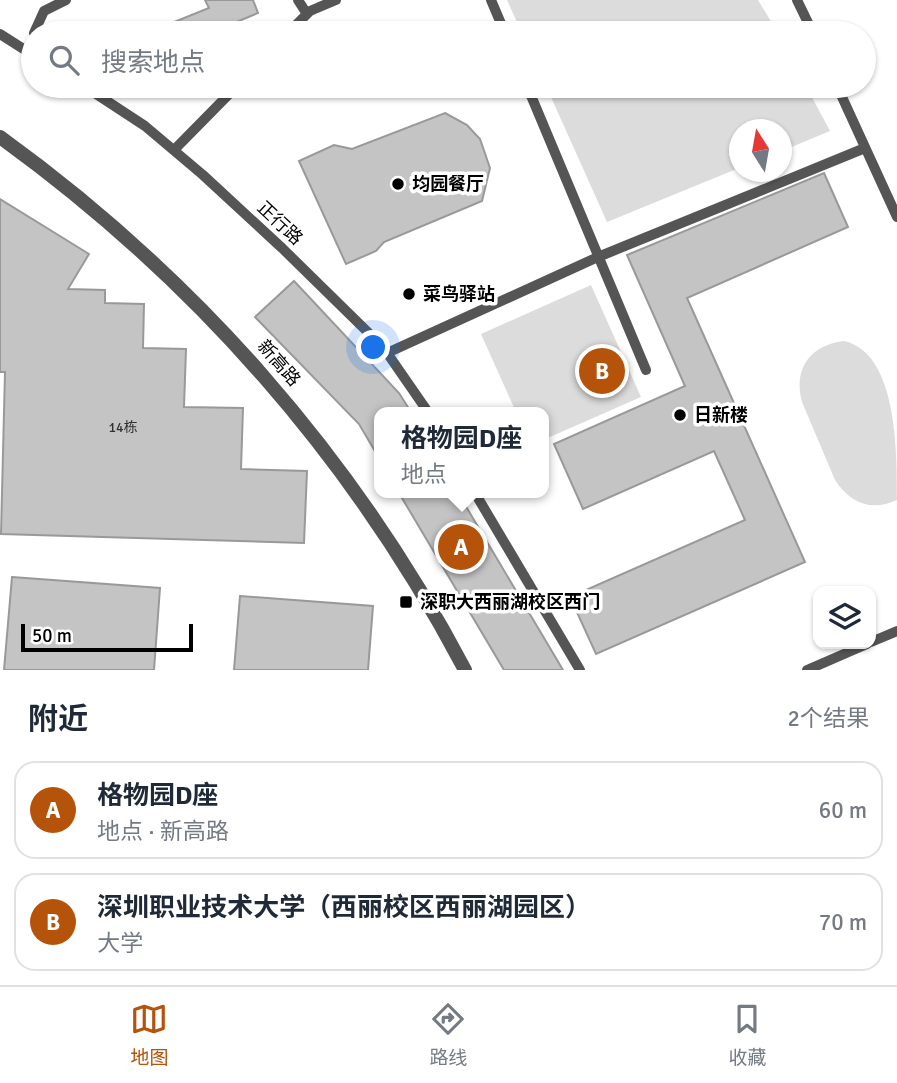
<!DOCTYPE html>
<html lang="zh">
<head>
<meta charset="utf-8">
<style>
	body { margin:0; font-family:Signika,"Noto Sans SC",sans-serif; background:#f6f6f7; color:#1f2937 }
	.controls { position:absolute; right:21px; bottom:21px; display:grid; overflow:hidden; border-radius:14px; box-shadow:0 2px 5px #0004 }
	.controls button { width:63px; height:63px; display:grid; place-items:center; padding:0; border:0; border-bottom:2px solid #e0e1e3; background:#fff; color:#1f2937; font:35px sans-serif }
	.compass { position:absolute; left:729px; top:119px; width:63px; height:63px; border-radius:50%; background:#fff; box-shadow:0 2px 5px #0004; rotate:349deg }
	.scale { position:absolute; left:21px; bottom:18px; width:172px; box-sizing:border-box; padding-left:7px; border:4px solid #000; border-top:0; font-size:19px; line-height:24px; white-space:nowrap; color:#000; -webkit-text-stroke:5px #fff; paint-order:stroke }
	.you { position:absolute; left:374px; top:348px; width:24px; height:24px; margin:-18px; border:5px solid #fff; border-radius:50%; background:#1a73e8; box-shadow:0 0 0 10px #1a73e833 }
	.badge { display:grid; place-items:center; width:46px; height:46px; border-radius:50%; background:#b45309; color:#fff; font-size:23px; font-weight:700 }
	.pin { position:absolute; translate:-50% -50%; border:4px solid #fff; box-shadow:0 2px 7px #0006 }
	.popup { position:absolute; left:374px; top:407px; width:175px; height:91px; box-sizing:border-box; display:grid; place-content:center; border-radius:14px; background:#fff; filter:drop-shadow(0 2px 5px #0005); font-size:23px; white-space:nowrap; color:#747a83 }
	.popup b { font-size:26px; color:#1f2937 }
	.popup::after { content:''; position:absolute; left:50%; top:100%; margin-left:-14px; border:14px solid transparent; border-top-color:#fff }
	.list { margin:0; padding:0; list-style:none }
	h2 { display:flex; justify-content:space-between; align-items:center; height:91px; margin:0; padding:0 28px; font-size:30px }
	h2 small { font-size:23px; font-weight:400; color:#747a83 }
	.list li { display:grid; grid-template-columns:46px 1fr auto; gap:21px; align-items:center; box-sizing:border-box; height:98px; margin:0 14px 14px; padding:0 14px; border:2px solid #e0e1e3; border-radius:21px }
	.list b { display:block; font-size:26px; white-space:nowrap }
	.list p { margin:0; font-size:23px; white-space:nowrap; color:#747a83 }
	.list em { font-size:23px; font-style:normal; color:#747a83 }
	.icon { flex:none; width:38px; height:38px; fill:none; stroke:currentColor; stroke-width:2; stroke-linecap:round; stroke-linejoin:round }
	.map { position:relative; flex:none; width:897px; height:670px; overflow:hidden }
	.search { position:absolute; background:#fff; box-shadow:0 2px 5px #0004; left:21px; right:21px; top:21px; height:77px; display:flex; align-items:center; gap:18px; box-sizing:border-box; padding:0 24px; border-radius:38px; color:#747a83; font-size:26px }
	.sheet { height:315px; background:#fff }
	nav { display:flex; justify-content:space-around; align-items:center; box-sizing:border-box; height:98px; border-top:2px solid #e0e1e3; background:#fff; font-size:19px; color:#747a83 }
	nav a { display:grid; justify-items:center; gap:4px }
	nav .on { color:#b45309 }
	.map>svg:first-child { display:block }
	.green { fill:#dcdcdc }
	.building { fill:#c4c4c4; stroke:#999; stroke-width:2 }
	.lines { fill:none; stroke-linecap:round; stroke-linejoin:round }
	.service { stroke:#555; stroke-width:10 }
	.tertiary { stroke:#555; stroke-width:14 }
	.poi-dot { fill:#000; stroke:#fff; stroke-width:2.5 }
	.labels { text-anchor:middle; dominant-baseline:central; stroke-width:7; stroke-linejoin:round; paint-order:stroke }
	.number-label { font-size:14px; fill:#313131 }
	.poi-label { font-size:18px; font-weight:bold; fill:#000; stroke:#fff; text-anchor:start }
	.street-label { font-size:18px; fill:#000; stroke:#fff }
</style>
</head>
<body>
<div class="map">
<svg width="897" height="670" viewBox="0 0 897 670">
	<rect width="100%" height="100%" fill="#fff"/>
	<path class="green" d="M 507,0 L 758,0 L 778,33 L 522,33 Z
		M 546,86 L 806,86 L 830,131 L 782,151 L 782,130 L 740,130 L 739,168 L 607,222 Z
		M 591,285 L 641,397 L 543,440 L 543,412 L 516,412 L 481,334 Z
		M 844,341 C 897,353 897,449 897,500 C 871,512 850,503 835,480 L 802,402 C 793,369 810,345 844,341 Z"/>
	<path class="building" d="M 205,0 L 253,0 L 258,13 L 229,25 L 233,33 L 147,33 L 209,8 Z
		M 445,113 L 467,125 L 480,139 L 490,168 L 482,201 L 384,242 L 376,251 L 346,264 L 299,161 L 334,145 L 352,149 Z
		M 824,173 L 848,227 L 687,298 L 805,562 L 596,654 L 570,597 L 745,520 L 714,451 L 583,509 L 554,444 L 685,386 L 627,255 Z
		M 0,199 L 89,254 L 68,289 L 105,290 L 105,303 L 144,304 L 143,348 L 186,349 L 184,407 L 243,408 L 241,469 L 307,471 L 304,543 L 1,534 L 5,372 L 0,372 Z
		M 294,281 L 399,393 L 411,412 L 379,412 L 379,458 L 359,424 L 255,317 Z
		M 399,493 L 458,493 L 563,670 L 504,670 Z
		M 12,577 L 160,588 L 154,670 L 4,670 Z
		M 240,596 L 373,606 L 368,670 L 234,670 Z"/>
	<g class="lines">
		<path class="service" d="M 298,0 L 307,14
			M 491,0 L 505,33
			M 797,0 L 813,33
			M 34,33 L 44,11 L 66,0
			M 288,33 L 310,11 L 336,0
			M 0,34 L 33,55
			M 84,86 L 145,126 L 203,175 L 282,248 L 383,347 L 428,412
			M 527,86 L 646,370
			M 837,86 L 897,217
			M 174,150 L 237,86
			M 387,353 L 598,257 L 865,148
			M 475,493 L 580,670
			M 871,642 L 897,631
			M 807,670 L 867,644"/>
		<path class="tertiary" d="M 0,137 C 195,278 353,457 465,670"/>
	</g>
	<g class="poi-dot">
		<circle cx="398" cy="184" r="7"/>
		<circle cx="409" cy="294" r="7"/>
		<circle cx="680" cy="415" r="7"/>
		<rect x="399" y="595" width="14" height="14" rx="3.5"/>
	</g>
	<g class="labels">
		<g class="number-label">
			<text x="123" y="427">14栋</text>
		</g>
		<g class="poi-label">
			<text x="412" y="184">均园餐厅</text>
			<text x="423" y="294">菜鸟驿站</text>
			<text x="694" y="415">日新楼</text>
			<text x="420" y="602">深职大西丽湖校区西门</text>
		</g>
		<g class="street-label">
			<text transform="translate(280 223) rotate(43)">正行路</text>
			<text transform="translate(279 363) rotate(49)">新高路</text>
		</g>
	</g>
</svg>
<div class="controls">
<button><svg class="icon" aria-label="layers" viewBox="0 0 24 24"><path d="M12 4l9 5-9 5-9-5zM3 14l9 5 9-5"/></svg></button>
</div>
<svg class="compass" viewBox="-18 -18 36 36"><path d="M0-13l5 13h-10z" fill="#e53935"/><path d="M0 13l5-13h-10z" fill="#747a83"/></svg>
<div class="scale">50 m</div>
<div class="you"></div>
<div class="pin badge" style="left:461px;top:547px">A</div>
<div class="popup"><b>格物园D座</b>地点</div>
<div class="pin badge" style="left:602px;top:371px">B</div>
<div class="search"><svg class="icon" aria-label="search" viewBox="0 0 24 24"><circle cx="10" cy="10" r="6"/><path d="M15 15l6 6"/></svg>搜索地点</div>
</div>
<section class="sheet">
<h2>附近<small>2个结果</small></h2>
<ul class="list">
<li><span class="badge">A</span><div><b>格物园D座</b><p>地点 · 新高路</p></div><em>60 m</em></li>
<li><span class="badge">B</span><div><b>深圳职业技术大学（西丽校区西丽湖园区）</b><p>大学</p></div><em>70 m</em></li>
</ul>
</section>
<nav>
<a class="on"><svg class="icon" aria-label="map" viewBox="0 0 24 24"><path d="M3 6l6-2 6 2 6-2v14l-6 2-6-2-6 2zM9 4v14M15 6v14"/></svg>地图</a>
<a><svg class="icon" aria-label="directions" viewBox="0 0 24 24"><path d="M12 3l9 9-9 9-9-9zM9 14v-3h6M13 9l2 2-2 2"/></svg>路线</a>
<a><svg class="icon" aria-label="saved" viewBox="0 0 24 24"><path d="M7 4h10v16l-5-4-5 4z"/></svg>收藏</a>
</nav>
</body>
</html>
